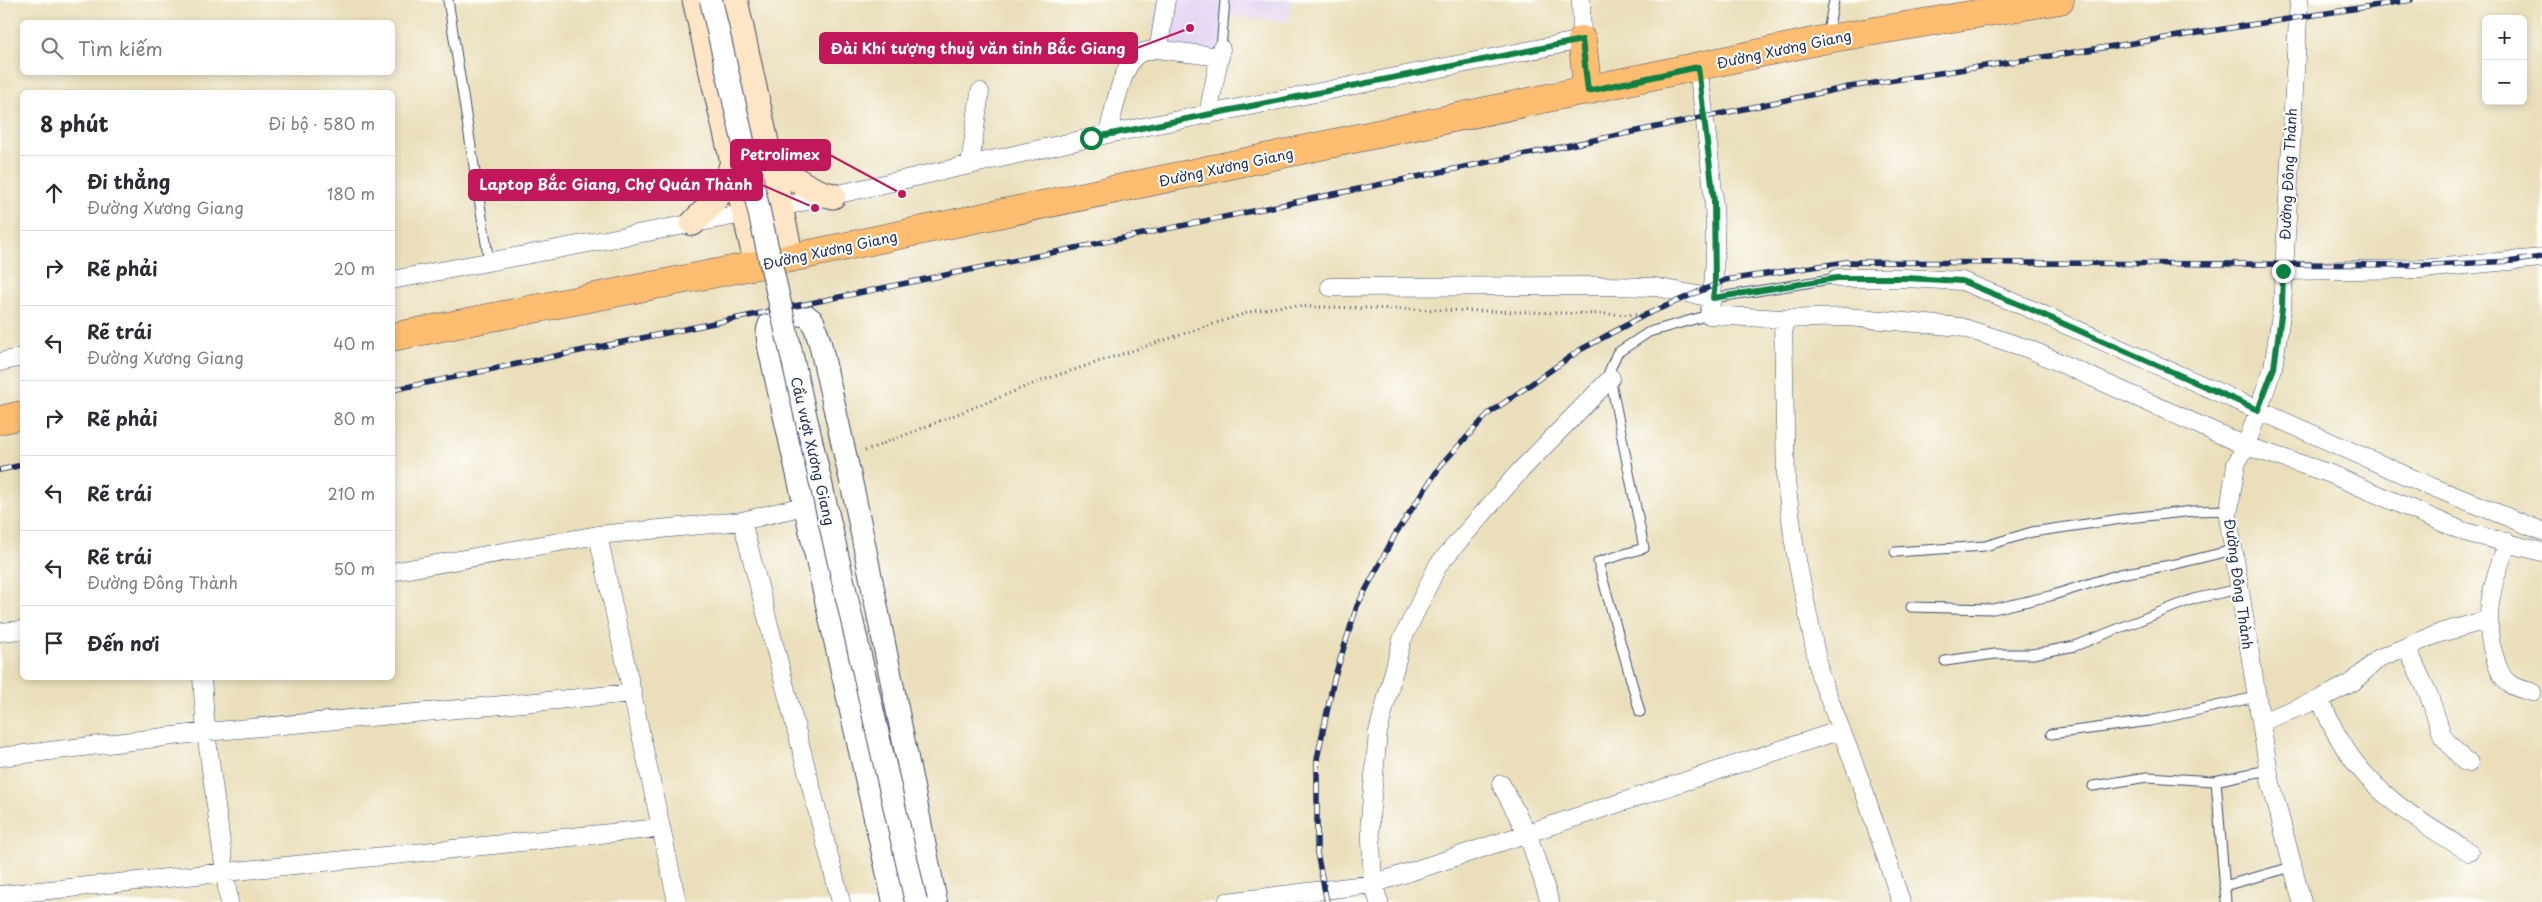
<!DOCTYPE html>
<html lang="vi">
<head>
<meta charset="utf-8">
<style>
	body { margin:0; font-family:"Playpen Sans",sans-serif; background:#f7f7f7; color:#2b2b33 }
	.controls { position:absolute; right:15px; top:15px; display:grid; overflow:hidden; border-radius:8px; box-shadow:0 2px 8px #0003 }
	.controls button { width:45px; height:45px; display:grid; place-items:center; padding:0; border:0; border-bottom:1px solid #e1e1e2; background:#fff; color:#2b2b33; font:25px sans-serif }
	.stop { position:absolute; width:15px; height:15px; margin:-11px; border:4px solid #0b8043; border-radius:50%; background:#fff }
	.stop.end { background:#0b8043; border-color:#fff; box-shadow:0 1px 5px #0008 }
	.list { margin:0; padding:0; list-style:none }
	h2 { display:flex; justify-content:space-between; align-items:center; height:65px; margin:0; padding:0 20px; font-size:21px }
	h2 small { font-size:16px; font-weight:400; color:#7c7c81 }
	.list li { display:grid; grid-template-columns:32px 1fr auto; gap:15px; align-items:center; box-sizing:border-box; height:75px; padding:0 20px; border-top:1px solid #e1e1e2 }
	.list b { display:block; font-size:19px; white-space:nowrap }
	.list p { margin:0; font-size:16px; white-space:nowrap; color:#7c7c81 }
	.list em { font-size:16px; font-style:normal; color:#7c7c81 }
	.icon { flex:none; width:28px; height:28px; fill:none; stroke:currentColor; stroke-width:2; stroke-linecap:round; stroke-linejoin:round }
	.map { position:relative; flex:none; width:2542px; height:902px; overflow:hidden }
	.search { position:absolute; background:#fff; box-shadow:0 2px 8px #0003; left:20px; top:20px; width:375px; height:55px; display:flex; align-items:center; gap:12px; box-sizing:border-box; padding:0 18px; border-radius:8px; color:#7c7c81; font-size:19px }
	.panel { position:absolute; background:#fff; box-shadow:0 2px 8px #0003; left:20px; top:90px; width:375px; height:590px; border-radius:8px }
	.map>svg:first-child { display:block }
	.built { fill:#e2d4f3 }
	.lines { fill:none; stroke-linecap:round; stroke-linejoin:round }
	.service-casing { stroke:#3a496c; stroke-width:11 }
	.minor-casing { stroke:#3a496c; stroke-width:19 }
	.tertiary-casing { stroke:#3a496c; stroke-width:24 }
	.secondary-casing { stroke:#3a496c; stroke-width:27 }
	.primary-casing { stroke:#3a496c; stroke-width:29 }
	.path { stroke:#3a496c; stroke-width:3; stroke-dasharray:1 4; stroke-linecap:butt }
	.service { stroke:#fff; stroke-width:9 }
	.minor { stroke:#fff; stroke-width:18 }
	.tertiary { stroke:#fff; stroke-width:22 }
	.secondary { stroke:#fee5c5; stroke-width:25 }
	.primary { stroke:#fcbd6f; stroke-width:28 }
	.rail-casing { stroke:#1b2f5e; stroke-width:5.5 }
	.rail { stroke:#fdfcf7; stroke-width:4; stroke-dasharray:11; stroke-linecap:butt }
	.tertiary-bridge-casing { stroke:#3a496c; stroke-width:24; stroke-linecap:butt }
	.tertiary-bridge { stroke:#fff; stroke-width:22 }
	.route { stroke:#0b8043; stroke-width:6 }
	.labels { text-anchor:middle; dominant-baseline:central; stroke-width:4; stroke-linejoin:round; paint-order:stroke }
	.street-label { font-size:14px; fill:#1b2f5e; stroke:#fdfcf7 }
	.leader { fill:none; stroke:#c2185b; stroke-width:2 }
	.callout-dot { fill:#c2185b; stroke:#fdfcf7; stroke-width:2 }
	.callout { fill:#c2185b; stroke:#c2185b; stroke-width:2 }
	.callout-label { font-size:15px; text-anchor:middle; font-weight:bold; fill:#fff }
</style>
</head>
<body>
<div class="map">
<svg width="2542" height="902" viewBox="0 0 2542 902">
	<rect width="100%" height="100%" fill="#fdfcf7"/>
	<filter id="ink" filterUnits="userSpaceOnUse"><feTurbulence type="fractalNoise" baseFrequency=".02" numOctaves="2"/><feDisplacementMap in="SourceGraphic" scale="10" xChannelSelector="R" yChannelSelector="G"/><feConvolveMatrix kernelMatrix="1 2 1 2 8 2 1 2 1" color-interpolation-filters="sRGB"/></filter>
	<filter id="wash" filterUnits="userSpaceOnUse"><feTurbulence type="fractalNoise" baseFrequency=".0096" numOctaves="4" result="noise"/><feDisplacementMap in="SourceGraphic" scale="20" xChannelSelector="R" yChannelSelector="G"/><feGaussianBlur stdDeviation="1.12" result="paint"/><feColorMatrix in="noise" values="0 0 0 0 0 0 0 0 0 0 0 0 0 0 0 0 0 1.4 0 .05"/><feComposite in="paint" operator="in"/></filter>
	<g filter="url(#wash)">
		<rect width="100%" height="100%" fill="#eadfba"/>
		<path class="built" d="M 1156,0 L 1292,0 L 1288,22 L 1230,16 L 1223,54 L 1165,47 L 1152,34 Z"/>
	</g>
	<g filter="url(#ink)">
		<g class="lines">
			<defs>
				<path id="service" d="M 448,0 L 489,262
					M 1827,37 L 1834,0
					M 1221,49 L 1225,0
					M 1713,298 L 1837,278
					M 1895,552 L 1985,546 L 2032,532 L 2128,518 L 2193,511 L 2229,510
					M 1911,607 L 1993,609 L 2050,596 L 2120,574 L 2176,564 L 2233,550
					M 1945,661 L 1995,654 L 2033,654 L 2075,646 L 2193,599 L 2239,589
					M 1640,712 L 1598,562 L 1644,548 L 1609,372 L 1617,353 L 1649,332 L 1709,315
					M 2051,734 L 2150,721 L 2256,697
					M 2216,781 L 2226,902
					M 2093,786 L 2147,777 L 2214,781 L 2268,770
					M 2224,886 L 2292,867"/>
				<path id="minor" d="M 2299,0 L 2282,308 L 2273,368 L 2246,446 L 2236,464 L 2228,516 L 2270,779 L 2302,902
					M 1156,49 L 1220,57
					M 1698,67 C 1708,149 1724,234 1709,315 L 1783,319 L 1848,317 L 1961,327 L 2029,349 L 2246,446 L 2328,473 L 2465,532 L 2542,552
					M 1208,114 L 1221,49
					M 1108,134 C 1113,115 1121,66 1138,54 C 1145,50 1153,52 1159,46 L 1166,0
					M 970,165 L 980,92
					M 2283,271 L 2422,269 L 2542,258
					M 1837,278 L 1905,278 L 1962,281 L 2028,308 L 2425,484 L 2542,531
					M 392,280 L 780,207 L 1108,134 L 1582,40 L 1581,0
					M 1330,287 L 1604,286 L 1655,287 L 1713,298
					M 1783,319 L 1786,481 L 1795,550 L 1820,675 L 1861,782 L 1901,902
					M 0,362 L 22,357
					M 742,521 L 841,902
					M 598,535 L 677,902
					M 2508,542 C 2493,579 2481,619 2495,658 C 2498,668 2501,678 2510,684 C 2515,688 2525,690 2532,692
					M 392,572 L 598,535 L 742,521 L 804,506
					M 0,632 L 22,630
					M 2407,648 L 2428,693 L 2443,737 L 2465,762 L 2469,763
					M 202,678 L 206,732 L 229,902
					M 2261,722 L 2320,699
					M 0,757 L 206,732 L 633,693
					M 1501,784 L 1528,835 L 1550,902
					M 2469,852 C 2420,822 2369,792 2340,740 C 2332,727 2326,713 2320,699 L 2353,682 L 2379,658 L 2440,633 L 2487,620
					M 0,895 L 660,828
					M 1227,902 L 1373,884 L 1841,730
					M 1379,902 L 1373,884 L 1370,819 L 1378,732 L 1402,640 L 1438,565 L 1519,472 L 1611,378"/>
				<path id="tertiary" d="M 894,902 L 769,347 C 767,335 766,327 774,317 L 804,314 L 813,321 L 820,343 L 855,499 L 936,902"/>
				<path id="secondary" d="M 695,0 L 757,265
					M 735,0 L 791,257
					M 769,156 C 788,175 806,190 833,196
					M 693,223 C 714,202 726,190 733,161"/>
				<path id="primary" d="M 1582,40 L 1588,91
					M 392,337 L 757,265 L 1827,39 L 2060,0
					M 0,420 L 22,415"/>
			</defs>
			<use href="#service" class="service-casing"/>
			<use href="#minor" class="minor-casing"/>
			<use href="#tertiary" class="tertiary-casing"/>
			<use href="#secondary" class="secondary-casing"/>
			<use href="#primary" class="primary-casing"/>
			<path class="path" d="M 865,451 L 1040,381 L 1253,311 L 1283,306 L 1645,315"/>
			<use href="#service" class="service"/>
			<use href="#minor" class="minor"/>
			<use href="#tertiary" class="tertiary"/>
			<use href="#secondary" class="secondary"/>
			<use href="#primary" class="primary"/>
			<defs>
				<path id="rail" d="M 392,390 L 1849,87 L 2411,0
					M 0,470 L 22,465
					M 1327,902 L 1317,853 L 1317,759 L 1334,679 L 1357,606 L 1396,533 L 1441,465 L 1488,414 L 1580,350 L 1645,315 L 1726,280 L 1846,262 L 2432,265 L 2514,261 L 2542,257"/>
			</defs>
			<use href="#rail" class="rail-casing"/>
			<use href="#rail" class="rail"/>
			<defs>
				<path id="tertiary-bridge" d="M 711,0 L 916,902"/>
			</defs>
			<use href="#tertiary-bridge" class="tertiary-bridge-casing"/>
			<use href="#tertiary-bridge" class="tertiary-bridge"/>
		</g>
	</g>
	<g class="lines" filter="url(#ink)">
		<path class="route" d="M 1091,138 L 1582,40 L 1588,91 L 1698,67 L 1714,201 L 1715,284 L 1713,298 L 1837,278 L 1905,278 L 1962,281 L 2028,308 L 2258,410 L 2274,368 L 2282,308 L 2283,271"/>
	</g>
	<g class="labels">
		<g class="street-label">
			<text transform="translate(1784 49) rotate(-12)">Đường Xương Giang</text>
			<text transform="translate(1226 167) rotate(-12)">Đường Xương Giang</text>
			<text transform="translate(2288 174) rotate(-87)">Đường Đông Thành</text>
			<text transform="translate(830 250) rotate(-12)">Đường Xương Giang</text>
			<text transform="translate(813 451) rotate(77)">Cầu vượt Xương Giang</text>
			<text transform="translate(2239 584) rotate(82)">Đường Đông Thành</text>
		</g>
	</g>
	<path class="leader" d="M1190 28L1137 48M902 194L830 155M815 208L762 185"/>
	<g class="callout-dot">
		<circle cx="1190" cy="28" r="5"/>
		<circle cx="902" cy="194" r="5"/>
		<circle cx="815" cy="208" r="5"/>
	</g>
	<g class="callout">
		<rect x="820" y="33" width="317" height="30" rx="5"/>
		<rect x="731" y="140" width="99" height="30" rx="5"/>
		<rect x="469" y="170" width="293" height="30" rx="5"/>
	</g>
	<g class="callout-label">
		<text x="978" y="54">Đài Khí tượng thuỷ văn tỉnh Bắc Giang</text>
		<text x="780" y="160">Petrolimex</text>
		<text x="616" y="190">Laptop Bắc Giang, Chợ Quán Thành</text>
	</g>
</svg>
<div class="controls">
<button>+</button>
<button>−</button>
</div>
<div class="stop" style="left:1091px;top:138px"></div>
<div class="stop end" style="left:2283px;top:271px"></div>
<div class="search"><svg class="icon" aria-label="search" viewBox="0 0 24 24"><circle cx="10" cy="10" r="6"/><path d="M15 15l6 6"/></svg>Tìm kiếm</div>
<section class="panel">
<h2>8 phút<small>Đi bộ · 580 m</small></h2>
<ul class="list">
<li><svg class="icon" aria-label="ahead" viewBox="0 0 24 24"><path d="M12 20V5M6 11l6-6 6 6"/></svg><div><b>Đi thẳng</b><p>Đường Xương Giang</p></div><em>180 m</em></li>
<li><svg class="icon" aria-label="right" viewBox="0 0 24 24"><path d="M7 20v-9h11M14 6l5 5-5 5"/></svg><div><b>Rẽ phải</b></div><em>20 m</em></li>
<li><svg class="icon" aria-label="left" viewBox="0 0 24 24"><path d="M17 20v-9H6M10 6l-5 5 5 5"/></svg><div><b>Rẽ trái</b><p>Đường Xương Giang</p></div><em>40 m</em></li>
<li><svg class="icon" aria-label="right" viewBox="0 0 24 24"><path d="M7 20v-9h11M14 6l5 5-5 5"/></svg><div><b>Rẽ phải</b></div><em>80 m</em></li>
<li><svg class="icon" aria-label="left" viewBox="0 0 24 24"><path d="M17 20v-9H6M10 6l-5 5 5 5"/></svg><div><b>Rẽ trái</b></div><em>210 m</em></li>
<li><svg class="icon" aria-label="left" viewBox="0 0 24 24"><path d="M17 20v-9H6M10 6l-5 5 5 5"/></svg><div><b>Rẽ trái</b><p>Đường Đông Thành</p></div><em>50 m</em></li>
<li><svg class="icon" aria-label="arrive" viewBox="0 0 24 24"><path d="M6 21V4h12l-3 4 3 4H6"/></svg><div><b>Đến nơi</b></div></li>
</ul>
</section>
</div>
</body>
</html>
